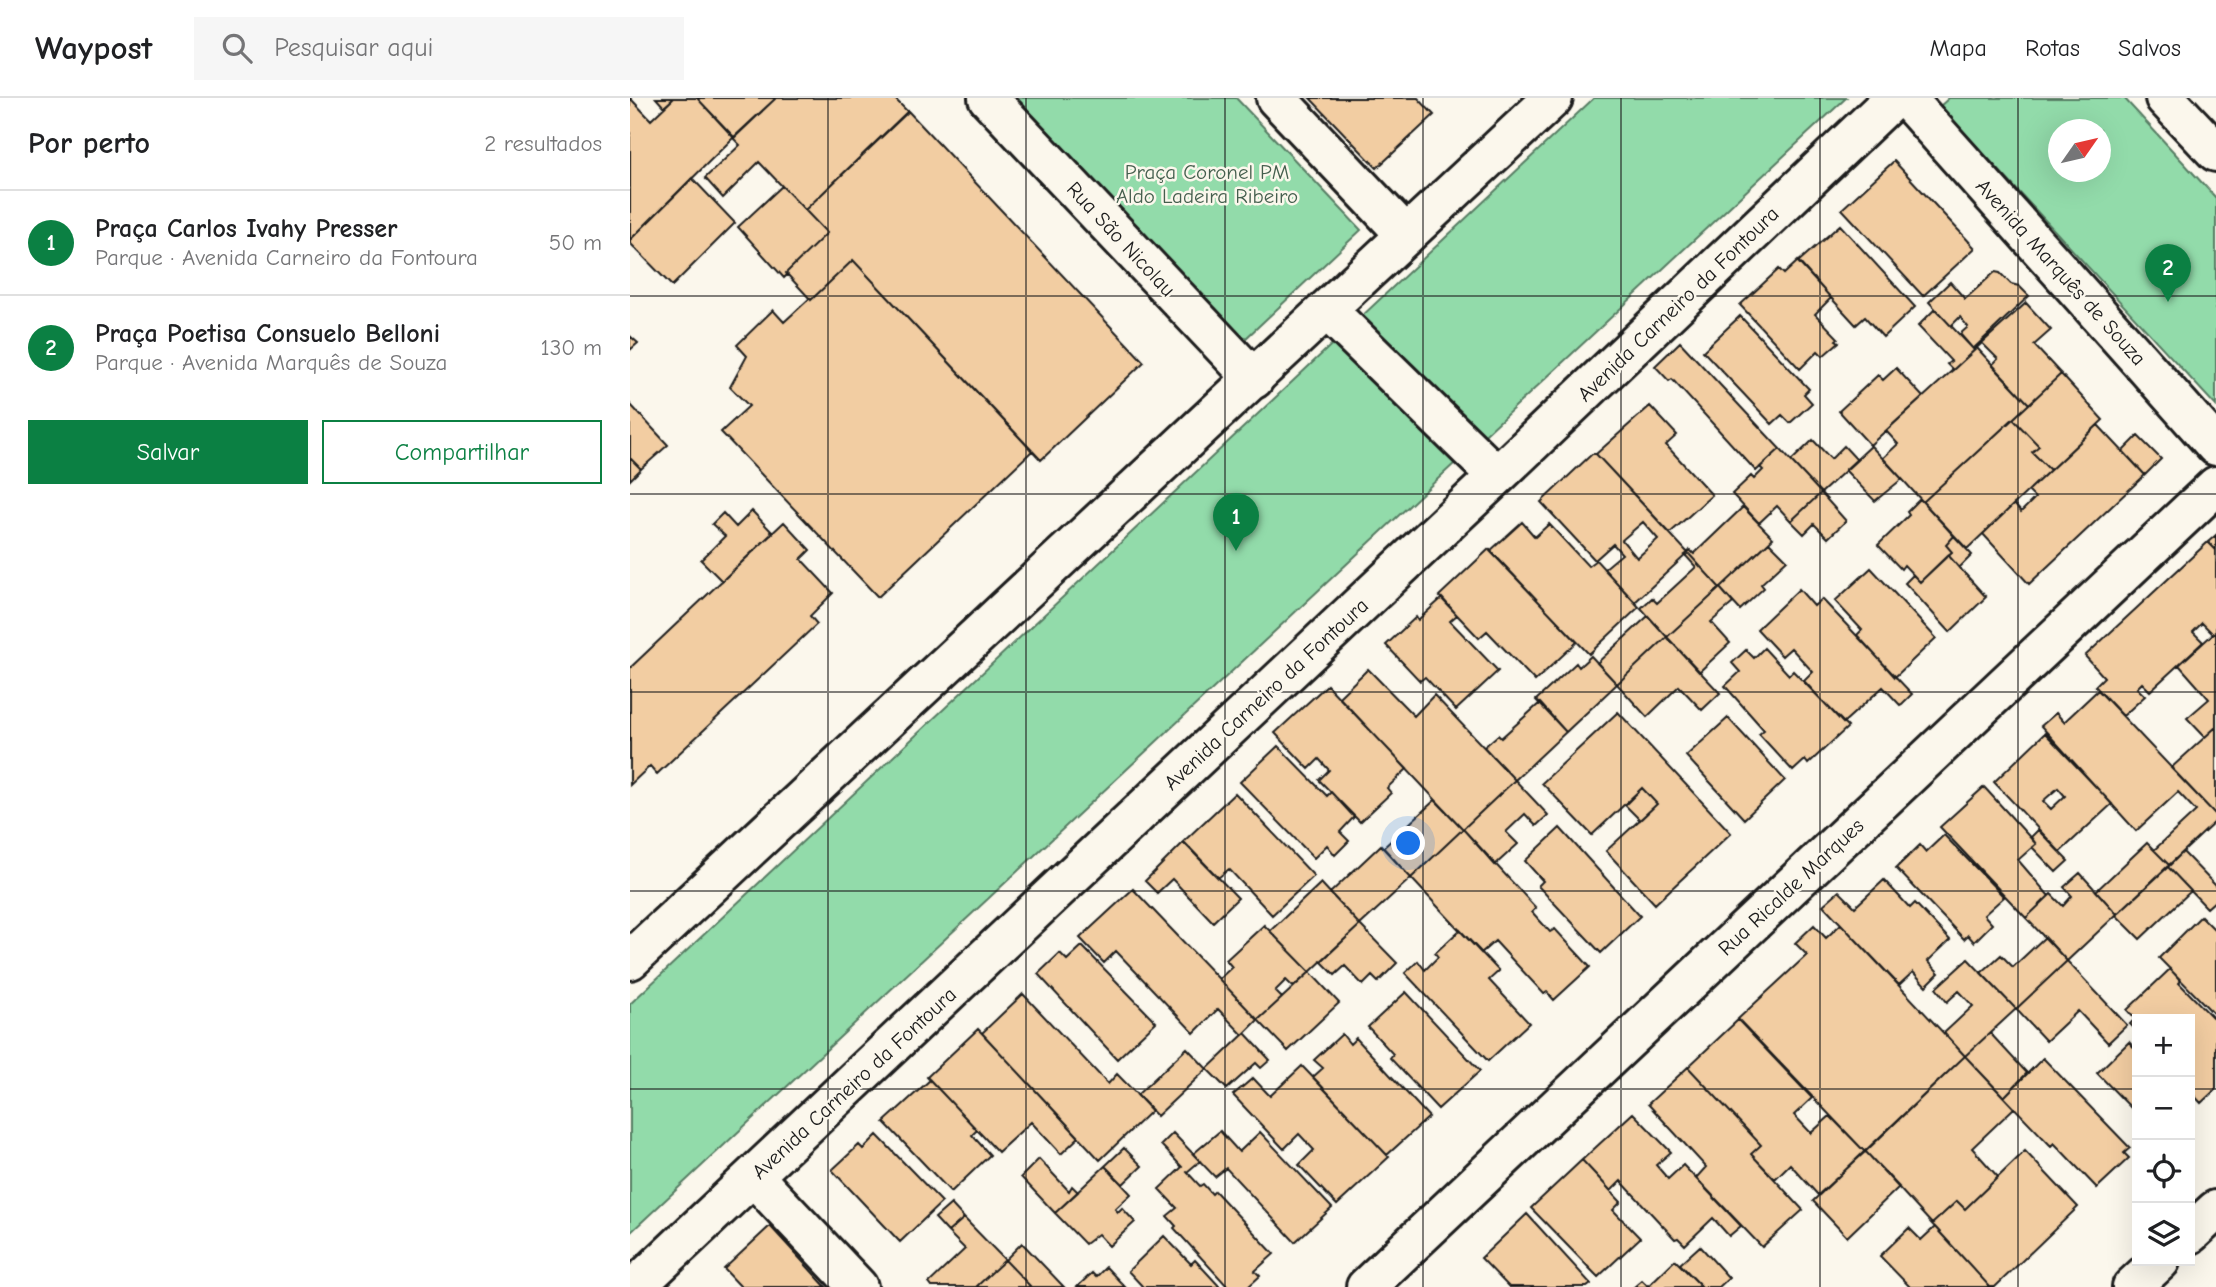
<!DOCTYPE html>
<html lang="pt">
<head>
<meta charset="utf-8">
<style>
	body { margin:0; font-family:"Comic Neue",sans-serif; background:#f6f6f6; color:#202124 }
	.controls { position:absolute; right:21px; bottom:21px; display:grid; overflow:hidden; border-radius:0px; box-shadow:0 7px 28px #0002 }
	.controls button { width:63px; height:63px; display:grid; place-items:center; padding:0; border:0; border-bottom:2px solid #e0e0e0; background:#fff; color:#202124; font:35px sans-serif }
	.compass { position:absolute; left:1418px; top:21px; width:63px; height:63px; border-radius:50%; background:#fff; box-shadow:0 7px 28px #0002; rotate:56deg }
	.you { position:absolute; left:779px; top:746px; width:24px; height:24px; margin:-18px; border:5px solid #fff; border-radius:50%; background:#1a73e8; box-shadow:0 0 0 10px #1a73e833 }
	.badge { display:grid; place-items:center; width:46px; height:46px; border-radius:50%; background:#0b8043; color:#fff; font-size:23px; font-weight:700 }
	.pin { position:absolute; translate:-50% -58px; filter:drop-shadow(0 2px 4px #0008) }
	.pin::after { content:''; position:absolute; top:37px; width:24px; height:21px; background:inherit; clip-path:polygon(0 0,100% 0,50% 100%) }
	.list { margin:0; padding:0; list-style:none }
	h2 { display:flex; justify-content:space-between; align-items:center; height:91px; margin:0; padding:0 28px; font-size:30px }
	h2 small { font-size:23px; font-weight:400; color:#757577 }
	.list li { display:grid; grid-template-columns:46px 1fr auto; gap:21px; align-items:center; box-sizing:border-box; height:105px; padding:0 28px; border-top:2px solid #e0e0e0 }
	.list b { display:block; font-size:26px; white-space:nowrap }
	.list p { margin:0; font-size:23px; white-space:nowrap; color:#757577 }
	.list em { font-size:23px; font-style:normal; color:#757577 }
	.actions { display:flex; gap:14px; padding:21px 28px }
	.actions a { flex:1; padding:16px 0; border:2px solid #0b8043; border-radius:0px; text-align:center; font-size:24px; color:#0b8043 }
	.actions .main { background:#0b8043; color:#fff }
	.icon { flex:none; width:38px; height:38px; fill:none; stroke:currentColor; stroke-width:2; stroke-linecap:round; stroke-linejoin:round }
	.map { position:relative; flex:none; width:1586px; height:1189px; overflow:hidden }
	header { display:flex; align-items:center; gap:42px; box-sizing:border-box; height:98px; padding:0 35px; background:#fff; border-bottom:2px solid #e0e0e0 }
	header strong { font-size:33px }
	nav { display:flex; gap:38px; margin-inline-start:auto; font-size:24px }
	.search { width:490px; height:63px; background:#f6f6f6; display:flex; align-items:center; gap:18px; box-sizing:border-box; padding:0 24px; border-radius:0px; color:#757577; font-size:26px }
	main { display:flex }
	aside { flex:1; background:#fff }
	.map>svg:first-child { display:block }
	.green { fill:#92dbaa; stroke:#577c63; stroke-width:2; fill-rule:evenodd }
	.building { fill:#f2cda2; stroke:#1c1c1c; stroke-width:2; fill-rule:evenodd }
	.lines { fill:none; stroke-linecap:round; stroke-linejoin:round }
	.minor-casing { stroke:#1c1c1c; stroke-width:44 }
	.major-casing { stroke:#1c1c1c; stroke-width:44 }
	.minor { stroke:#fbf7ec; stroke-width:38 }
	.major { stroke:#fbf7ec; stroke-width:38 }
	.grid { fill:none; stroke:#1c1c1c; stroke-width:2; stroke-opacity:0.55 }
	.labels { text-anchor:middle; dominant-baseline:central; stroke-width:5; stroke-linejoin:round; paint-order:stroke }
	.park-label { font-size:21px; fill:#455f4e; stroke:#fbf7ec }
	.street-label { font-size:21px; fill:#1c1c1c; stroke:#fbf7ec }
</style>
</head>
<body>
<header>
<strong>Waypost</strong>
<div class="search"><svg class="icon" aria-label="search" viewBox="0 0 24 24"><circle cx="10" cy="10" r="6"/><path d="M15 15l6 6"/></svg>Pesquisar aqui</div>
<nav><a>Mapa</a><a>Rotas</a><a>Salvos</a></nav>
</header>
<main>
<aside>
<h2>Por perto<small>2 resultados</small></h2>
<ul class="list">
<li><span class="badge">1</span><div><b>Praça Carlos Ivahy Presser</b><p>Parque · Avenida Carneiro da Fontoura</p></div><em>50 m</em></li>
<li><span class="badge">2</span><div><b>Praça Poetisa Consuelo Belloni</b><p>Parque · Avenida Marquês de Souza</p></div><em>130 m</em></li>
</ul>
<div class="actions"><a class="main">Salvar</a><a>Compartilhar</a></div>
</aside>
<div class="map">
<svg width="1586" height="1189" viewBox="0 0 1586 1189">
	<rect width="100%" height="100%" fill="#fbf7ec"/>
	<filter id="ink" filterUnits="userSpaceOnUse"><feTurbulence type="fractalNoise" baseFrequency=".0143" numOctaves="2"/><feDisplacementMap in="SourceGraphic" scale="14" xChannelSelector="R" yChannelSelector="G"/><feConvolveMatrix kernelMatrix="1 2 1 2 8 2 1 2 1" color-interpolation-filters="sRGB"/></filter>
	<g filter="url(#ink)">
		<path class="green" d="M 386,0 L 606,0 L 731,132 L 614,242 Z
			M 964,0 L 1216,0 L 0,1135 L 0,906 Z
			M 1319,0 L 1494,0 L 1586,100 L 1586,308 L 1310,8 ZM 1428,32 L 1470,32 L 1470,74 L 1428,74 Z"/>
		<path class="building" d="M 0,0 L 21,22 L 44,0 L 67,0 L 104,39 L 0,142 Z
			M 26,0 L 44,0 L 34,9 Z
			M 67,0 L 146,0 L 104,40 Z
			M 146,0 L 264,0 L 278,14 L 175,112 L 129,64 L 93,100 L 75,80 L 110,47 L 103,40 Z
			M 680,0 L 788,0 L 804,17 L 747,70 Z
			M 278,13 L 514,264 L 411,362 L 223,162 L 181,202 L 156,175 L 197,135 L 175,112 Z
			M 1264,63 L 1345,150 L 1293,198 L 1212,111 Z
			M 62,80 L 105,125 L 42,188 L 0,145 L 0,142 Z
			M 152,88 L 197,135 L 156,175 L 157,177 L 154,180 L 108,129 Z
			M 1210,127 L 1285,209 L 1253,239 L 1235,219 L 1226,227 L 1168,164 Z
			M 223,162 L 402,353 L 248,499 L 91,334 L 119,308 L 100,289 L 117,258 L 107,247 L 143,212 L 154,224 L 180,200 L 181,202 Z
			M 1168,163 L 1201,200 L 1185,216 L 1208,240 L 1206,242 L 1209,244 L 1193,258 L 1188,253 L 1170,271 L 1110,207 L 1149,171 L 1154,176 Z
			M 1365,174 L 1370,175 L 1381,186 L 1389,188 L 1399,198 L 1343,251 L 1330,236 L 1338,229 L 1330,219 L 1321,228 L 1299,204 L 1320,184 L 1335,201 Z
			M 1396,205 L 1421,232 L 1404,247 L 1431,276 L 1399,306 L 1362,267 L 1368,261 L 1352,245 Z
			M 1305,211 L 1343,251 L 1352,245 L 1323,272 L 1317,266 L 1321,263 L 1288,228 Z
			M 1110,218 L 1179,291 L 1174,296 L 1182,305 L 1160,325 L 1152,317 L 1142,326 L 1073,253 Z
			M 0,238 L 8,245 L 0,252 Z
			M 1050,244 L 1150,351 L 1126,373 L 1042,281 L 1039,283 L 1025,268 Z
			M 1347,250 L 1399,306 L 1293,404 L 1253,360 L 1268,346 L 1256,333 Z
			M 1266,270 L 1293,299 L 1240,347 L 1209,313 L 1248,277 L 1253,282 Z
			M 1431,276 L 1473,322 L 1420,372 L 1402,354 L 1409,348 L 1383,321 Z
			M 0,306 L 38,347 L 11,371 L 0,360 Z
			M 1020,308 L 1047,337 L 1036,347 L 1082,397 L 1040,435 L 966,356 Z
			M 1383,321 L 1409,348 L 1402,354 L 1420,372 L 1337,451 L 1293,404 Z
			M 1468,327 L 1515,377 L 1399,486 L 1353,436 L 1384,406 L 1391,414 L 1405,400 L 1398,393 Z
			M 1508,338 L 1531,361 L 1515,377 L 1493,353 Z
			M 1183,342 L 1201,361 L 1214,348 L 1227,362 L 1191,395 L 1161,363 Z
			M 1241,348 L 1272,381 L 1245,403 L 1215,372 Z
			M 1150,351 L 1191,395 L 1161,423 L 1147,408 L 1129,425 L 1102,396 L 1121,378 L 1124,381 L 1133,372 L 1130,369 Z
			M 962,356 L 966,356 L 1058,455 L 1005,504 L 974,471 L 992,456 L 983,446 L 965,462 L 911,404 ZM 1013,424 L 1028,441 L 1007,460 L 992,442 Z
			M 0,360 L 11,371 L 0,382 Z
			M 1191,395 L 1216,423 L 1198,440 L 1184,426 L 1174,436 L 1161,423 Z
			M 1290,401 L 1324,438 L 1316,447 L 1322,454 L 1290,484 L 1274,467 L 1271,471 L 1248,447 L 1279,417 L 1277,414 Z
			M 1113,409 L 1143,440 L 1090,490 L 1058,455 L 1060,452 L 1064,456 Z
			M 122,413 L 143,435 L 92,483 L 71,462 L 95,438 L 82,426 L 93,415 L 106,429 Z
			M 154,424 L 180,452 L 171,461 L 203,495 L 180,518 L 187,526 L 27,676 L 20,668 L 0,687 L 0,570 Z
			M 892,424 L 905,439 L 919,426 L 958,468 L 966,462 L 1009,509 L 959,556 L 860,453 Z
			M 1586,437 L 1586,452 L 1578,444 Z
			M 1324,438 L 1342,457 L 1329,470 L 1318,457 L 1322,454 L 1316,447 Z
			M 1139,444 L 1157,462 L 1131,486 L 1134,490 L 1110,512 L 1090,490 Z
			M 1578,444 L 1586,452 L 1586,533 L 1583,536 L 1572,525 L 1563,534 L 1573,544 L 1520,593 L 1512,585 L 1507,590 L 1515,598 L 1493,618 L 1465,588 L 1474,579 L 1455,558 Z
			M 859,451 L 947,544 L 905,583 L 857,533 L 849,540 L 809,498 Z
			M 1058,455 L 1090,490 L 1037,539 L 1011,510 L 1022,500 L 1027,505 L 1066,469 L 1055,457 Z
			M 1318,457 L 1356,499 L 1320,534 L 1275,485 L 1283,477 L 1290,484 Z
			M 1241,470 L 1306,540 L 1265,579 L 1227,537 L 1232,532 L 1205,503 Z
			M 1090,490 L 1103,505 L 1081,524 L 1100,545 L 1069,574 L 1037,539 Z
			M 1169,491 L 1184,508 L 1192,501 L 1282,596 L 1272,606 L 1270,607 L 1253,589 L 1213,625 L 1174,583 L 1183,574 L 1161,550 L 1152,558 L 1127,531 Z
			M 812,500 L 827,517 L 820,523 L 868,573 L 826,612 L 795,579 L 790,583 L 756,547 L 786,519 L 788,522 Z
			M 1018,518 L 1037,539 L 987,586 L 967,565 Z
			M 1586,533 L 1586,629 L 1575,639 L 1557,620 L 1579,601 L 1549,567 Z
			M 1037,539 L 1090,595 L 1072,612 L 1049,588 L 1017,619 L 987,586 Z
			M 1134,550 L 1159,577 L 1163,573 L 1218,629 L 1178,666 L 1175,662 L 1163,673 L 1129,636 L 1134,632 L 1095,588 L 1110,574 L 1102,565 L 1116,552 L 1124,560 Z
			M 961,558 L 987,586 L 936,634 L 906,602 L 946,565 L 949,569 Z
			M 738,571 L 784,618 L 804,597 L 885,682 L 833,731 L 709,599 Z
			M 697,587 L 777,671 L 757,690 L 761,695 L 730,724 L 689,682 L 699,672 L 689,661 L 679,671 L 645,635 Z
			M 1468,592 L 1586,717 L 1586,723 L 1539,767 L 1524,752 L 1566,713 L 1548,694 L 1506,733 L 1411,628 L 1426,615 L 1434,624 Z
			M 910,605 L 936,634 L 885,682 L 854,649 L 868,637 L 871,640 Z
			M 988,614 L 1101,735 L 1025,806 L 976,753 L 1027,706 L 1012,690 L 962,737 L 912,685 Z
			M 1098,620 L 1155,682 L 1114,721 L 1056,658 Z
			M 1586,629 L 1586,717 L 1541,670 Z
			M 1415,635 L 1482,706 L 1430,754 L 1364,684 ZM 1428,690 L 1435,698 L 1421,711 L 1413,703 Z
			M 648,648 L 697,698 L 701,694 L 724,719 L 710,734 L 719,743 L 705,757 L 697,747 L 684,760 L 610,684 Z
			M 885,682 L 918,717 L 906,728 L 895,716 L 876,734 L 888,746 L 865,767 L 833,731 Z
			M 1354,689 L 1406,746 L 1388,762 L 1419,798 L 1396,820 L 1310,729 Z
			M 1012,690 L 1027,706 L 1010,722 L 995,707 Z
			M 605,695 L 684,778 L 642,817 L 599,771 L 588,780 L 553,744 Z
			M 805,702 L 833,731 L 781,780 L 753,750 Z
			M 930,730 L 1010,818 L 971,855 L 908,788 L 913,783 L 895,763 Z
			M 833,731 L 906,810 L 902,814 L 920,834 L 925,831 L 960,869 L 924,902 L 917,894 L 914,896 L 865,843 L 851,855 L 781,780 Z
			M 1408,732 L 1438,763 L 1426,774 L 1402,749 L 1406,746 L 1401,739 Z
			M 1314,737 L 1374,799 L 1354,817 L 1362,826 L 1344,844 L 1338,837 L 1334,841 L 1266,770 L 1290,747 L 1296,754 Z
			M 554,744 L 608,800 L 583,824 L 542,781 L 527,795 L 515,783 Z
			M 1517,745 L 1539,767 L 1487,816 L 1466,793 Z
			M 751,747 L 781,780 L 730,827 L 700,795 Z
			M 1553,754 L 1586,788 L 1586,802 L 1577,810 L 1538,769 Z
			M 1538,769 L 1561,793 L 1510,841 L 1486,817 Z
			M 1450,775 L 1487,816 L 1437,863 L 1396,820 L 1421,796 L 1433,808 L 1442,798 L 1434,789 Z
			M 1254,782 L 1280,810 L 1285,805 L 1320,842 L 1298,863 L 1309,875 L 1296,888 L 1283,874 L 1269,887 L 1193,807 L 1209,793 L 1225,809 Z
			M 691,785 L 730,827 L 680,874 L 640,833 Z
			M 503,791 L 628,922 L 613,937 L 588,911 L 564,935 L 486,853 L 474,865 L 450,840 Z
			M 1571,818 L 1586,833 L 1586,918 L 1529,860 Z
			M 1211,826 L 1335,958 L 1235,1054 L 1108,921 L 1177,857 L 1165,845 L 1184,827 L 1196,840 Z
			M 634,827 L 680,874 L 663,889 L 656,882 L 645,893 L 652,900 L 628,922 L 589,881 L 602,869 L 596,862 Z
			M 730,827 L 767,865 L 748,884 L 742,878 L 733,887 L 715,868 L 705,877 L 691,863 Z
			M 830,832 L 869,873 L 859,882 L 899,925 L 858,963 L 775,875 L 788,863 L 795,872 L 808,859 L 805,855 Z
			M 1415,839 L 1437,863 L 1386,911 L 1351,875 L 1371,857 L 1383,869 Z
			M 452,848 L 526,924 L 487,961 L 408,876 L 430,855 L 437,862 Z
			M 1338,861 L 1386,911 L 1335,958 L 1314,935 L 1343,908 L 1329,893 L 1317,904 L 1306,890 Z
			M 1437,863 L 1497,927 L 1478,945 L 1448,913 L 1416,943 L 1386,911 Z
			M 1540,871 L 1551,883 L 1549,885 L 1586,923 L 1586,991 L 1571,1005 L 1560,993 L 1560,921 L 1507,921 L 1507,933 L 1500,926 L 1505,921 L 1497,912 Z
			M 680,874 L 709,905 L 658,953 L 628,922 Z
			M 776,894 L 850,973 L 808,1011 L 760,960 L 763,956 L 738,929 Z
			M 393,896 L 478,986 L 487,976 L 522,1012 L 470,1062 L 352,935 Z
			M 1108,922 L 1182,1000 L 1164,1017 L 1181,1035 L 1200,1018 L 1235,1054 L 1188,1097 L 1160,1066 L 1145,1081 L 1121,1056 L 1131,1047 L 1058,969 Z
			M 348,931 L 449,1039 L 431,1056 L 401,1024 L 368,1054 L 297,979 Z
			M 615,935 L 640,962 L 631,970 L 626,965 L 597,991 L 577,971 Z
			M 1360,935 L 1397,975 L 1374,999 L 1335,958 Z
			M 712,936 L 720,946 L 726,940 L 799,1019 L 757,1057 L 683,979 L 693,970 L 684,962 Z
			M 1499,944 L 1507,953 L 1507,1016 L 1467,975 Z
			M 557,950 L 577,971 L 527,1018 L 507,997 Z
			M 1335,958 L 1384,1010 L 1342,1050 L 1368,1079 L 1335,1111 L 1327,1103 L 1302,1126 L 1235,1053 Z
			M 1413,960 L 1500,1050 L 1494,1055 L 1499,1060 L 1467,1090 L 1424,1045 L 1421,1048 L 1374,999 Z
			M 672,968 L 759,1059 L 707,1107 L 669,1067 L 684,1052 L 669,1036 L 654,1051 L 603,997 L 623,980 L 640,998 Z
			M 1058,969 L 1131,1047 L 1121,1056 L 1173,1112 L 1132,1149 L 1066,1080 L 1076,1069 L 1018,1006 Z
			M 300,982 L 347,1032 L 342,1037 L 360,1057 L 321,1094 L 254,1024 Z
			M 1003,1015 L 1041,1054 L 1026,1067 L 1038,1081 L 1053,1067 L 1111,1128 L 1099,1138 L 1083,1120 L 1055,1147 L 1048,1140 L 1045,1141 L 991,1083 L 981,1093 L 952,1062 Z
			M 590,1033 L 609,1054 L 630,1034 L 702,1110 L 665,1144 L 596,1070 L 585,1079 L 563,1056 Z
			M 543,1035 L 570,1063 L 557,1074 L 570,1088 L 573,1086 L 582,1096 L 585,1093 L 644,1156 L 625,1173 L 630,1178 L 618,1189 L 598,1189 L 544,1130 L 546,1128 L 537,1118 L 547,1110 L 529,1091 L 552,1069 L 531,1047 Z
			M 247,1037 L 312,1104 L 270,1144 L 202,1072 L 229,1047 L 233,1051 Z
			M 494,1050 L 512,1068 L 493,1086 L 475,1068 Z
			M 1235,1053 L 1269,1089 L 1217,1139 L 1183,1103 Z
			M 1395,1053 L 1448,1109 L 1365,1189 L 1360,1189 L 1302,1126 L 1327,1103 L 1335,1111 Z
			M 409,1061 L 439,1093 L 442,1088 L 448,1094 L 425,1115 L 391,1079 Z
			M 952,1062 L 991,1104 L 983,1112 L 1010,1140 L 968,1179 L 901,1110 Z
			M 475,1068 L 501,1096 L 485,1111 L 488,1114 L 492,1110 L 505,1124 L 479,1148 L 468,1136 L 455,1146 L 425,1115 Z
			M 321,1106 L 334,1120 L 318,1134 L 305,1120 Z
			M 897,1116 L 961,1186 L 957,1189 L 879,1189 L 851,1160 Z
			M 334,1120 L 375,1162 L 346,1189 L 302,1189 L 299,1185 L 335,1151 L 318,1134 Z
			M 140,1128 L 196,1189 L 111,1189 L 94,1171 Z
			M 1305,1129 L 1360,1189 L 1280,1189 L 1250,1158 L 1279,1130 L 1291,1142 Z
			M 534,1138 L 561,1166 L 565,1162 L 590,1189 L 513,1189 L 498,1173 Z
			M 392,1145 L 434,1189 L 401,1189 L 375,1162 Z
			M 1070,1148 L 1099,1180 L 1089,1189 L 1072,1189 L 1050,1166 Z
			M 375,1162 L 401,1189 L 346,1189 Z
			M 1045,1162 L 1072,1189 L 1004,1189 L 1012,1182 L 1018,1188 Z
			M 476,1169 L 495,1189 L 447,1189 L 462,1175 L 466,1179 Z"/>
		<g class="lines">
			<defs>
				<path id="minor" d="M 358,0 L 624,281
					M 646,0 L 776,137
					M 1276,0 L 1586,348
					M 1535,0 L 1586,54
					M 124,1079 L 228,1189
					M 1560,1136 L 1586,1112
					M 736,1189 L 1586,388
					M 1502,1189 L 1530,1163"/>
				<path id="major" d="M 697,212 L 867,378
					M 0,862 L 923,0
					M 5,1189 L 867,378 L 1264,0"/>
			</defs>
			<use href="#minor" class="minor-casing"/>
			<use href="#major" class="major-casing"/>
			<use href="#minor" class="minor"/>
			<use href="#major" class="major"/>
		</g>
	</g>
	<path class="grid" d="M 198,0 L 198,1189M 396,0 L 396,1189M 595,0 L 595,1189M 793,0 L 793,1189M 991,0 L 991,1189M 1190,0 L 1190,1189M 1388,0 L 1388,1189M 0,198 L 1586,198M 0,396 L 1586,396M 0,594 L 1586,594M 0,793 L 1586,793M 0,991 L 1507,991M 1560,991 L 1586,991"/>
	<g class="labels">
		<g class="park-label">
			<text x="577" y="74">Praça Coronel PM<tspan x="577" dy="24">Aldo Ladeira Ribeiro</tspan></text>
		</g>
		<g class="street-label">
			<text transform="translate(491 141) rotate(47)">Rua São Nicolau</text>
			<text transform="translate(1431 174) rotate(48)">Avenida Marquês de Souza</text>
			<text transform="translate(1048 206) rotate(-44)">Avenida Carneiro da Fontoura</text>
			<text transform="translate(636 596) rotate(-43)">Avenida Carneiro da Fontoura</text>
			<text transform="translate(1161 789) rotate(-43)">Rua Ricalde Marques</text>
			<text transform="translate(224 985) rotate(-43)">Avenida Carneiro da Fontoura</text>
		</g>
	</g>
</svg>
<div class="controls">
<button>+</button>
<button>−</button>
<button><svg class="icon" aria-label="locate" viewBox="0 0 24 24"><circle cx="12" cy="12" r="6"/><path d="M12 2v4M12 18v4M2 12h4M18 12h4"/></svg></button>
<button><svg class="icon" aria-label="layers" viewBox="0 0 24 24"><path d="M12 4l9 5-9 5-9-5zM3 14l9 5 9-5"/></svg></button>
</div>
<svg class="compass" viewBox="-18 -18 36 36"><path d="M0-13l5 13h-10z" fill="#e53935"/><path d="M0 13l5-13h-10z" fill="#757577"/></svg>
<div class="you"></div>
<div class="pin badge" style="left:606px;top:453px">1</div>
<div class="pin badge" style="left:1538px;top:204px">2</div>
</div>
</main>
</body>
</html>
